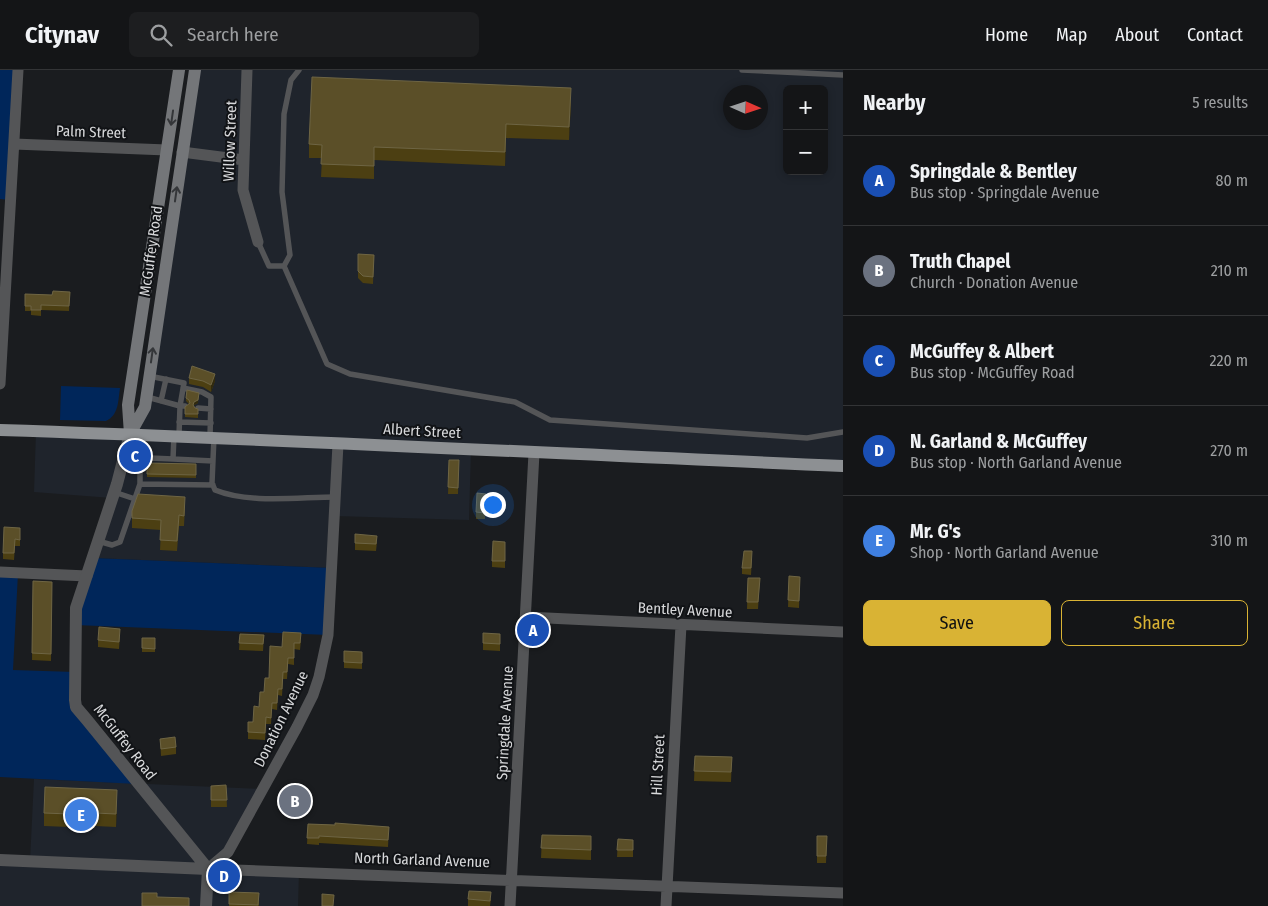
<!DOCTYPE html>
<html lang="en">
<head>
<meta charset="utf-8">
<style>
	body { margin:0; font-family:"Fira Sans Condensed",sans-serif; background:#1d1e20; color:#f1f3f6 }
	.controls { position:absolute; right:15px; top:15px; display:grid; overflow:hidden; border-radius:8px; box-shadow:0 2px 8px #0003 }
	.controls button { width:45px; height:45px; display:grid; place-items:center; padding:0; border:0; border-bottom:1px solid #333436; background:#141517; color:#f1f3f6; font:25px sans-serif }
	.compass { position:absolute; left:723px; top:15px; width:45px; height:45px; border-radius:50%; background:#141517; box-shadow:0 2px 8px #0003; rotate:93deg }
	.you { position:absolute; left:492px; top:434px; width:18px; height:18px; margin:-12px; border:4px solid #fff; border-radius:50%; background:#1a73e8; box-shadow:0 0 0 8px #1a73e833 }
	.badge { display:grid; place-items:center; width:32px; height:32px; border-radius:50%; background:#d9b334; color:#fff; font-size:16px; font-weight:700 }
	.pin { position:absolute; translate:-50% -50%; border:2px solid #fff; box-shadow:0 1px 5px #0006 }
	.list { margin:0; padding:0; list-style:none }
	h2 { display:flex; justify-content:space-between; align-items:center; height:65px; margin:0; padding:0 20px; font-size:21px }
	h2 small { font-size:16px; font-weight:400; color:#9d9fa1 }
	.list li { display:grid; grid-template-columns:32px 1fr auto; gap:15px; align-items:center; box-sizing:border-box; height:90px; padding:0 20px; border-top:1px solid #333436 }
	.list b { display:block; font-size:19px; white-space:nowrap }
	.list p { margin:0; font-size:16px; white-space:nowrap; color:#9d9fa1 }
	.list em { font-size:16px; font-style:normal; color:#9d9fa1 }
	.actions { display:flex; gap:10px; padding:15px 20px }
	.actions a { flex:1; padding:11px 0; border:1px solid #d9b334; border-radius:8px; text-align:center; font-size:18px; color:#d9b334 }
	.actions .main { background:#d9b334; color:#111 }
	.icon { flex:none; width:28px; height:28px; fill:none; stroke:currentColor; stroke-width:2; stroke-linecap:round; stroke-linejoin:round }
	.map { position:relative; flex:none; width:843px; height:836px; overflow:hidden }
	header { display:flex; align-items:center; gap:30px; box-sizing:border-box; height:70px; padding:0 25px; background:#141517; border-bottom:1px solid #333436 }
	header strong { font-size:24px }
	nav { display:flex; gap:28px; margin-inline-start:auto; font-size:18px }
	.search { width:350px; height:45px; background:#1d1e20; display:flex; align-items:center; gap:12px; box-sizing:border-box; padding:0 18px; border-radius:8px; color:#9d9fa1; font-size:19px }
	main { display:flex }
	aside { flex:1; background:#141517 }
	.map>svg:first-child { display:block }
	.built { fill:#1f242c; fill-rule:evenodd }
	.green { fill:#00265a }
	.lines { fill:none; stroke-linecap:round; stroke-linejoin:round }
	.service { stroke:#545557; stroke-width:5.5 }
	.minor { stroke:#545557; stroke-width:11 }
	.tertiary { stroke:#545557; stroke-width:12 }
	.secondary { stroke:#747679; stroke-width:12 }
	.primary { stroke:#8d9093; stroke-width:12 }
	.wall { fill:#4c3f12 }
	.shaded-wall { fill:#312a0e }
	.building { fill:#5b4f28; stroke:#6e6544 }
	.oneway { stroke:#343639 }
	.labels { text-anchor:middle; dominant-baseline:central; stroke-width:4; stroke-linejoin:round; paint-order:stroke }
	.street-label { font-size:15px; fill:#d8d9db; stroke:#111316 }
</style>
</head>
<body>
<header>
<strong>Citynav</strong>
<div class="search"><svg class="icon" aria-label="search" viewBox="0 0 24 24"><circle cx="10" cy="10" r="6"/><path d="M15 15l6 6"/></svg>Search here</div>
<nav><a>Home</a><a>Map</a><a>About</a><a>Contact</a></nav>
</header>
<main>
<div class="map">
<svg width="843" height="836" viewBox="0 0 843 836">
	<rect width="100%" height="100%" fill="#1a1c1f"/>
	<path class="built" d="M 195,0 L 843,0 L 843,396 L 471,380 L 469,450 L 335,446 L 332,498 L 93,488 L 112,428 L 34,422 L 36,361 L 130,364 L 145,337 ZM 787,19 L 824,19 L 824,101 L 787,101 ZM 730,22 L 760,22 L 760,52 L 730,52 Z
		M 34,709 L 263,719 L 228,782 L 209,798 L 299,802 L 298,836 L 0,836 L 0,790 L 30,791 Z"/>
	<path class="green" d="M 0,0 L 18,0 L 10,130 L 0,129 Z
		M 61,316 L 120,318 C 118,331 119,345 106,351 L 60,350 Z
		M 93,488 L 332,498 L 328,565 L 75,555 Z
		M 0,502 L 18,503 L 13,600 L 75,602 L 75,630 L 137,714 L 0,707 Z"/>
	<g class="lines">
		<path class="service" d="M 742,0 L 843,5
			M 258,172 L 269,196 L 284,196 L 290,185 L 282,122 L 284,44 L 291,10 L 299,0
			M 284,196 L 327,294 L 350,304 L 515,332 L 550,350 L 807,368 L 843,362
			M 183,318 L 202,322 L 211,327 L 210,367
			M 147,327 L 180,336 L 184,313 L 149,306
			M 161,331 L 166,309
			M 198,338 L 211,339
			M 179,352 L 211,353
			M 174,365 L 173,389 L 213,391
			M 179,365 L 180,336 L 185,336
			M 214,367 L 212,413 L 215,420 C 249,434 299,427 336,427
			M 173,389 L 150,388 L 143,392 L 140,402 L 140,414 L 213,415
			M 122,395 L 140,402
			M 114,422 L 135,429
			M 98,471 L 112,475 L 120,472 L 140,414"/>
		<path class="minor" d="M 247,0 L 243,120 L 258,172
			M 14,74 L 167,80
			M 182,82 L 244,90
			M 0,314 L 18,0
			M 0,502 L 87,506
			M 526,547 L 843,562
			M 208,799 L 843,823
			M 208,799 L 228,782 L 297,657 L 313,625 L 319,607 L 328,565 L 338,374
			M 510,836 L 534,383
			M 666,836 L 681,555"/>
		<path class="tertiary" d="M 130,364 L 117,414 L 76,538 L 75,630 L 76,637 L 87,650 L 208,799 L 206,836
			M 0,790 L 208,799"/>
		<path class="secondary" d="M 130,364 L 145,337 L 195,0
			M 130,364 L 128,335 L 179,0"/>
		<path class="primary" d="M 0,360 C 281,369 562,384 843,396"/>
	</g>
	<path class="wall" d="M 571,32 L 569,70 L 506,68 L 505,96 L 374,90 L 374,109 L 321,107 L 322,88 L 309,88 L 309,74 Z
		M 358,184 L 374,185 L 373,214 L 363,213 L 358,208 Z
		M 70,222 L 69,241 L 41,240 L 41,246 L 31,245 L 31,241 L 25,241 L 25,224 L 52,225 Z
		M 189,308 L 215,311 L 211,322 L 203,317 L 189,314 Z
		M 199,323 L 198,333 L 194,335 L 194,336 L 195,338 L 198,339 L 198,348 L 185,347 L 185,337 L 189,334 L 186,331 L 186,328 Z
		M 449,390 L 459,390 L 458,424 L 448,424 Z
		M 147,393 L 196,394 L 196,408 L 147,407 Z
		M 486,431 L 485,449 L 476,449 L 476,442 Z
		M 185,437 L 184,456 L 179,456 L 177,481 L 160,480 L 161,460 L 132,458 L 132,441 Z
		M 20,458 L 20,476 L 15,476 L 14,490 L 3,489 L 3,483 Z
		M 355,464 L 377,472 L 376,481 L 355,480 Z
		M 505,472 L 505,498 L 492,497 L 492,491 Z
		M 752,488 L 751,505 L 742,504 L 742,498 Z
		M 789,506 L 800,507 L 799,538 L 788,537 Z
		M 748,508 L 760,508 L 758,539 L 747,539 Z
		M 33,511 L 52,512 L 51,591 L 32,590 Z
		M 483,563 L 500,571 L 500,581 L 483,580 Z
		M 240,564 L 264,565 L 263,581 L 239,580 Z
		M 120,566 L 119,579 L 98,577 L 98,570 Z
		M 142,568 L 155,568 L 155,582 L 142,582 Z
		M 301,570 L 300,580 L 294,579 L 294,595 L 288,594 L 287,609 L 283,609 L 282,626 L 278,625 L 277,640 L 272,639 L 271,654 L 266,654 L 265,670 L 248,669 L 248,662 L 259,637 L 269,608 L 282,577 Z
		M 344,581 L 362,582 L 362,599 L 344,598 Z
		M 160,669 L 176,677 L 176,684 L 161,686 Z
		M 695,686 L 732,687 L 731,712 L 694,711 Z
		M 226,715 L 227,737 L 211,737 L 211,716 Z
		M 117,734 L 116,757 L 95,756 L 95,758 L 44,756 L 44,743 Z
		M 308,754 L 389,757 L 388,777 L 319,773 L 319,775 L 307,774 Z
		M 542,765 L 591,766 L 591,790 L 541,788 Z
		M 817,766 L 827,766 L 826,793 L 817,793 Z
		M 618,769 L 633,770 L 633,787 L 617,787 Z
		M 229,822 L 259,823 L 259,836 L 229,836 Z
		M 468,829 L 491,829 L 490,836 L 468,836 Z"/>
	<path class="shaded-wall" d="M 571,18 L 571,32 L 569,70 L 569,57 Z
		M 506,54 L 506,68 L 505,96 L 505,82 Z
		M 215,304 L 215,311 L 211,322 L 211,315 Z
		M 198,330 L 198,333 L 194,335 L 193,338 L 194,332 Z
		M 117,720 L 117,734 L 116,757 L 116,744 Z"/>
	<path class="building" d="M 312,7 L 571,18 L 569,57 L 506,54 L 505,82 L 374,77 L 374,96 L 321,94 L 322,75 L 309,74 Z
		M 358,184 L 374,185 L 373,207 L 363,206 L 358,201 Z
		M 53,221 L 70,222 L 69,236 L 41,235 L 41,240 L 31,240 L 31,236 L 25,236 L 25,224 L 52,225 Z
		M 192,296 L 215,304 L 211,315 L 203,311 L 189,308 Z
		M 187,320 L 199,323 L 198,330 L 194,332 L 193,335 L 195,338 L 198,339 L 198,344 L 185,344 L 185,337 L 190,333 L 189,330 L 186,328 Z
		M 449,390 L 459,390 L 458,418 L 448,417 Z
		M 147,393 L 196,394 L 196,405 L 147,404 Z
		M 477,423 L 486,424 L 485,443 L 476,442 Z
		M 138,424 L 185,427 L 184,446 L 179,445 L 177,471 L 160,470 L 161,450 L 132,448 L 132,441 Z
		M 4,457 L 20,458 L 20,470 L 15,469 L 14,483 L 3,483 Z
		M 355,464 L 377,466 L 376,474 L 355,473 Z
		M 493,471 L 505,472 L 505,491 L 492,491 Z
		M 744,481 L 752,481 L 751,498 L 742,498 Z
		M 789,506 L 800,507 L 799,531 L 788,530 Z
		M 748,508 L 760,508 L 758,532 L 747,532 Z
		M 33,511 L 52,512 L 51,584 L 32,583 Z
		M 99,557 L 120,559 L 119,572 L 98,570 Z
		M 283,562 L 301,563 L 300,573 L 294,573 L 294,588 L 288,588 L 287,602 L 283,602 L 282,619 L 278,619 L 277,633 L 272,633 L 271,648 L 266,647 L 265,663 L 248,662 L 248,652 L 253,652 L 254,636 L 259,637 L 260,622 L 264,622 L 265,608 L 269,608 L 270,576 L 282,577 Z
		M 483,563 L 500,564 L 500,574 L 483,573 Z
		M 240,564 L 264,565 L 263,574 L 239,573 Z
		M 142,568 L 155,568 L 155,579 L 142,578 Z
		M 344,581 L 362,582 L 362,593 L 344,592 Z
		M 175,667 L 176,677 L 161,679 L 160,669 Z
		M 695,686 L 732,687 L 731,702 L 694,701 Z
		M 226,715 L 227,730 L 211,730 L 211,716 Z
		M 45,717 L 117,720 L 116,744 L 95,743 L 95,745 L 44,743 Z
		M 335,753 L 389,757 L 388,770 L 319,766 L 319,768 L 307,768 L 308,754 L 335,755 Z
		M 542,765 L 591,766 L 591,780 L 541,778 Z
		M 817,766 L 827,766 L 826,786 L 817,786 Z
		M 618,769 L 633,770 L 633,780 L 617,780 Z
		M 469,821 L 491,822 L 490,831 L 468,829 Z
		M 229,822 L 259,823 L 258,835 L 229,834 Z
		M 142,823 L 157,823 L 157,827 L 189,828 L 189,836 L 142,836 Z
		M 322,824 L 334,825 L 333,836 L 322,836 Z"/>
	<defs><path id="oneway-shaft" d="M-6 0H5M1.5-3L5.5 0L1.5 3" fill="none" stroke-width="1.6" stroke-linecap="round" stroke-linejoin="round" transform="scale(1.25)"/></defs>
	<g class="oneway">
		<use href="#oneway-shaft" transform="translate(172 48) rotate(98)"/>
		<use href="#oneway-shaft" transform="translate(176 124) rotate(-82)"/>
		<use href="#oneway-shaft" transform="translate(152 285) rotate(-82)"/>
	</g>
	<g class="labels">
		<g class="street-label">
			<text transform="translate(91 62) rotate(2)">Palm Street</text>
			<text transform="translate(230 71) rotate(-88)">Willow Street</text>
			<text transform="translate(151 181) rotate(-82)">McGuffey Road</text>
			<text transform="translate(422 361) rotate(3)">Albert Street</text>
			<text transform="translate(685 540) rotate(3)">Bentley Avenue</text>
			<text transform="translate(281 649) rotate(-64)">Donation Avenue</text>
			<text transform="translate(505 653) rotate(-87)">Springdale Avenue</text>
			<text transform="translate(125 672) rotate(52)">McGuffey Road</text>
			<text transform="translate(658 695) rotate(-87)">Hill Street</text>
			<text transform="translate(422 790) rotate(2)">North Garland Avenue</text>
		</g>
	</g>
</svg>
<div class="controls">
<button>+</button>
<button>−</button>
</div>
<svg class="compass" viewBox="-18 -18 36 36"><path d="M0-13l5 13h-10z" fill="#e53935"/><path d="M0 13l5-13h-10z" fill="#9d9fa1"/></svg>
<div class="you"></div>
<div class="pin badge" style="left:533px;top:560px;background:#1a4fb4">A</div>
<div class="pin badge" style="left:295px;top:731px;background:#6b7280">B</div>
<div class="pin badge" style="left:135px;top:386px;background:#1a4fb4">C</div>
<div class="pin badge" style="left:224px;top:806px;background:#1a4fb4">D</div>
<div class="pin badge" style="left:81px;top:745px;background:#3f7fe0">E</div>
</div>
<aside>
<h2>Nearby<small>5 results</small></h2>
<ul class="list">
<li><span class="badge" style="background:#1a4fb4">A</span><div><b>Springdale &amp; Bentley</b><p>Bus stop · Springdale Avenue</p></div><em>80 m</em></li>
<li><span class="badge" style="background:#6b7280">B</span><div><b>Truth Chapel</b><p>Church · Donation Avenue</p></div><em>210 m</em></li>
<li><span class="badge" style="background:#1a4fb4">C</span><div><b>McGuffey &amp; Albert</b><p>Bus stop · McGuffey Road</p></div><em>220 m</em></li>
<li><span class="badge" style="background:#1a4fb4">D</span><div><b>N. Garland &amp; McGuffey</b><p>Bus stop · North Garland Avenue</p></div><em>270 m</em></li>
<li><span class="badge" style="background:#3f7fe0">E</span><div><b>Mr. G's</b><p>Shop · North Garland Avenue</p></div><em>310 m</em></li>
</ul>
<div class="actions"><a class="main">Save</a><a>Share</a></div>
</aside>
</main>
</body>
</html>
